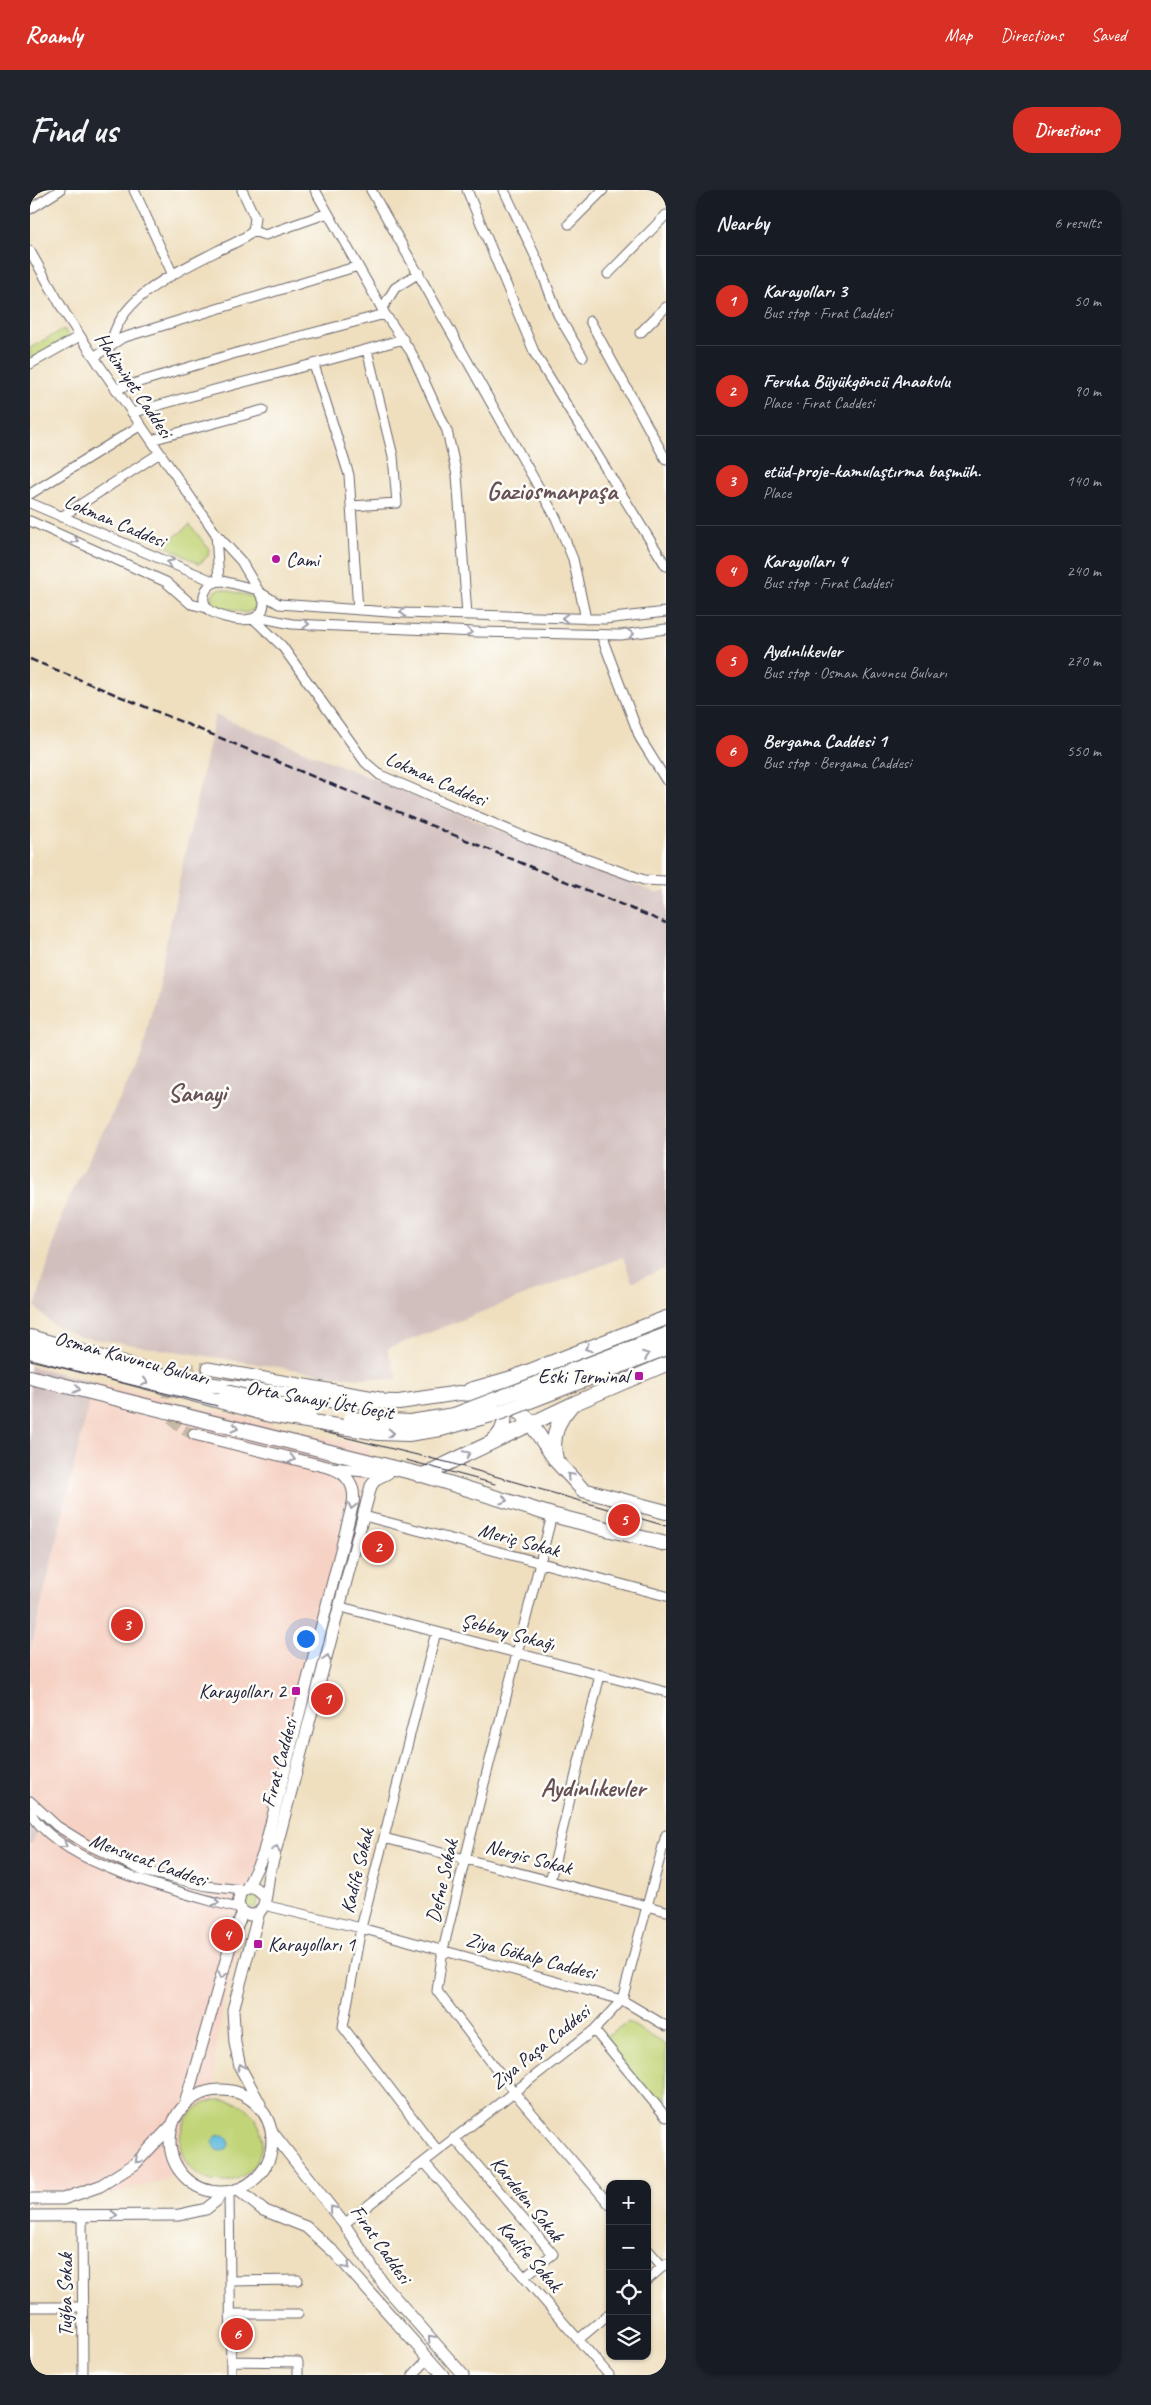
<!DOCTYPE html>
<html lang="en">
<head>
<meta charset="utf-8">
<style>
	body { margin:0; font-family:Caveat,sans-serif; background:#20242c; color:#f1f3f6 }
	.controls { position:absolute; right:15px; bottom:15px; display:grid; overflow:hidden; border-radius:10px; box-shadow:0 1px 4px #0004 }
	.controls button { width:45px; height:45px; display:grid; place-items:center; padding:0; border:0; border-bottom:1px solid #363941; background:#171b24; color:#f1f3f6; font:25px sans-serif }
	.you { position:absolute; left:275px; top:1448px; width:18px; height:18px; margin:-12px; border:4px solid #fff; border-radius:50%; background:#1a73e8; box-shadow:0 0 0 8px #1a73e833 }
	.badge { display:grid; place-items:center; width:32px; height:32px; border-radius:50%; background:#d93025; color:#fff; font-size:16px; font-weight:700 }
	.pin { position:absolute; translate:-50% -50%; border:2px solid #fff; box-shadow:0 1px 5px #0006 }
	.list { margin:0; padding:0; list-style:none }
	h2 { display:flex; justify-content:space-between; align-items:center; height:65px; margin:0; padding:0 20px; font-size:21px }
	h2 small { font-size:16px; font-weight:400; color:#9ea1a6 }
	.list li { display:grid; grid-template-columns:32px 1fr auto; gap:15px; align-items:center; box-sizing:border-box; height:90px; padding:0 20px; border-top:1px solid #363941 }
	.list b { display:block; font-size:19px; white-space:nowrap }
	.list p { margin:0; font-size:16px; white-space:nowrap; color:#9ea1a6 }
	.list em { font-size:16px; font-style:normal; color:#9ea1a6 }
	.icon { flex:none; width:28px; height:28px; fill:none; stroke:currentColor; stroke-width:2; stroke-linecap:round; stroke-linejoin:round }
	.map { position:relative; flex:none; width:636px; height:2185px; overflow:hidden; border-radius:20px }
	header { display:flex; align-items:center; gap:30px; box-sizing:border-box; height:70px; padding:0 25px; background:#d93025; color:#fff }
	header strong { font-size:24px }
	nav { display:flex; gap:28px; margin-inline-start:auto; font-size:18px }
	.intro { display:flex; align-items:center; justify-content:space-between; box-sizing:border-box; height:120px; padding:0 30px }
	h1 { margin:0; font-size:35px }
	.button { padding:12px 22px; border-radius:20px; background:#d93025; color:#fff; font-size:18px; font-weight:700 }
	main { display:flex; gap:30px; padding:0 30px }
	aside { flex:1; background:#171b24; border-radius:20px; box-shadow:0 1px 4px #0004 }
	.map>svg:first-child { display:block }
	.built { fill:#f6d2c4 }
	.industrial { fill:#d1bfbe }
	.green { fill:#c1d477; stroke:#727b59 }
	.water { fill:#63bde0; stroke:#42708e }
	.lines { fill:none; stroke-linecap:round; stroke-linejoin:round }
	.major-tunnel { stroke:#c6b9a5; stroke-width:11; stroke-dasharray:11 5.5; stroke-linecap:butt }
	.minor-casing { stroke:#6a6469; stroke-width:11 }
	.major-casing { stroke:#6a6469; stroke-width:13 }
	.highway-casing { stroke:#6a6469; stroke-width:16 }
	.minor { stroke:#fff; stroke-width:9 }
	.major { stroke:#fff; stroke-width:11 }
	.highway { stroke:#fff; stroke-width:14 }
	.tram { stroke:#22223b; stroke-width:1 }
	.rail { stroke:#22223b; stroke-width:2.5; stroke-dasharray:8 4; stroke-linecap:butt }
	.highway-bridge-casing { stroke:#6a6469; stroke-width:16; stroke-linecap:butt }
	.highway-bridge { stroke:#fff; stroke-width:14 }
	.oneway { stroke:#9c9ca7 }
	.poi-dot { fill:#b5179e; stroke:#fdfcf7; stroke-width:2 }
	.labels { text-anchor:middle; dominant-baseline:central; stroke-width:5; stroke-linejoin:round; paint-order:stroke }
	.street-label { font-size:20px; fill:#22223b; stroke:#fdfcf7 }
	.poi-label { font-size:20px; fill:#22223b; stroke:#fdfcf7; text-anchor:start }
	.district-label { font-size:25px; font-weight:bold; fill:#675157; stroke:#fdfcf7 }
</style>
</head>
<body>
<header>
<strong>Roamly</strong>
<nav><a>Map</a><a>Directions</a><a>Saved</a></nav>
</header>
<div class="intro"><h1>Find us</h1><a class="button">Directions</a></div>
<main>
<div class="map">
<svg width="636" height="2185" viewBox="0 0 636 2185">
	<rect width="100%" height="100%" fill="#fdfcf7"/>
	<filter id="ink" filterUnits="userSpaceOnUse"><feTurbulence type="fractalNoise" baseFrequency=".02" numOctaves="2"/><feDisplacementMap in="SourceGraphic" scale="10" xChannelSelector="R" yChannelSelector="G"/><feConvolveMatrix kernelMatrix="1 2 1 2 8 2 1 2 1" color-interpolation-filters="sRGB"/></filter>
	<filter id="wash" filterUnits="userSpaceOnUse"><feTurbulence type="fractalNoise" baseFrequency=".0096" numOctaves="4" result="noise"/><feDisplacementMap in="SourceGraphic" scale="20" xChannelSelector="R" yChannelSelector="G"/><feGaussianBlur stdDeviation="1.12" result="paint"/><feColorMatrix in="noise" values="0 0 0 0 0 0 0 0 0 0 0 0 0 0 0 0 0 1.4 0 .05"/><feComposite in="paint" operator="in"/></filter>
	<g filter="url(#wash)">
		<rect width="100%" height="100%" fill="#efdfbf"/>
		<path class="built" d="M 64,1192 L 341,1258 L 241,1660 L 220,1711 L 195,1807 L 185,1868 L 184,1911 L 169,1971 L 134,1990 L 90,2002 L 46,2011 L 0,2015 L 0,1655 L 8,1643 L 0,1632 L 0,1462 Z"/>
		<path class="industrial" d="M 185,525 L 626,703 L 636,700 L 636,1078 L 602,1092 L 593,1067 L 357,1159 L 368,1189 L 313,1187 L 51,1147 L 23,1135 L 5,1117 L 34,1018 L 112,865 Z
			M 0,1176 L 64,1192 L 0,1462 Z
			M 0,1632 L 8,1643 L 0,1655 Z"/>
		<path class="green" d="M 34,139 L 39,147 L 0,169 L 0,158 Z
			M 160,335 L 179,359 L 178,366 L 169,374 L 134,355 Z
			M 192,399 L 223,407 L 226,412 L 225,419 L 216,423 L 185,415 C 179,408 183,399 192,399 Z
			M214 1711a7 7 0 1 1 14 0a7 7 0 1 1-14 0Z
			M 598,1832 L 636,1855 L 636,1926 L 573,1848 Z
			M150 1951a41 41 0 1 1 82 0a41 41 0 1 1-82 0Z"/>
		<path class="water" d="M183 1953a8 8 0 1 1 16 0a8 8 0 1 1-16 0Z"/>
	</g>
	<g filter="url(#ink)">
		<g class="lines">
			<path class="major-tunnel" d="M 164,1244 C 120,1232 133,1172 178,1178"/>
			<defs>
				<path id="minor" d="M 104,0 L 143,85
					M 285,0 L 355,124 L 381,162 L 417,241 L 427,285 L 437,425
					M 341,0 L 526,328 L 543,369 L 556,429
					M 437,0 L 505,164 L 636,376
					M 474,0 L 508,72 L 528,125 L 553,167
					M 0,19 L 30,0
					M 539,34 L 573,0
					M 223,41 L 235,45 L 298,23
					M 0,61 L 35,123 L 70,176 L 186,344 L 211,371 L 228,400
					M 578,84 L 636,25
					M 352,119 L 365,98 L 389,83
					M 560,131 L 636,270
					M 610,143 L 636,117
					M 81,156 C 87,107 149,81 189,60 C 200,55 214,50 223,41 L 225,28 L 212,0
					M 64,167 L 92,148 L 328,76
					M 0,174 L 50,146
					M 284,175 L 319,285 L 328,420
					M 86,199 L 206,163 L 355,124
					M 102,223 C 192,196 283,176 373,149
					M 121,250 L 233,220
					M 0,304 L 111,235
					M 0,313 L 185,392
					M 322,316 L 367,313 L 363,266 L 337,160
					M 31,327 L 130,263
					M 0,331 L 136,392 L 161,414 L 177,418
					M 186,344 L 189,391
					M 193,391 L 228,400 L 234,411 C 235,439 196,430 180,421 C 167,409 176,391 193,391 Z
					M 231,403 L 249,414 L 373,423 L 575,429 L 636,422
					M 228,427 L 262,434 L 446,442 L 591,445 L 636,439
					M 224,429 L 252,456 L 335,572 L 350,585 L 500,649 L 614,690 L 636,691
					M 571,445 L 610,548 L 636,590
					M 522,1325 L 435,1669 L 413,1760 L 407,1801 L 484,1902 L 580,2015
					M 334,1326 L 636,1406
					M 311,1417 L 636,1502
					M 406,1442 L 331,1738 L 313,1837 L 408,1961
					M 0,1611 L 27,1636 L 56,1654 L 113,1681 L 177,1696 L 213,1700
					M 0,1622 C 31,1676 152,1702 210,1719
					M 354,1648 L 636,1721
					M 520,1691 L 570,1485
					M 234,1715 L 331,1738 L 592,1810 L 636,1836
					M 564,1840 L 636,1927
					M 424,1948 L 523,2064 L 495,2086
					M 394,1972 L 579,2185
					M 199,2001 L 201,2185
					M 52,2025 L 53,2185
					M 314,2034 L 564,1840 L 592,1810 L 636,1645
					M 617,2059 L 633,2077
					M 617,2090 L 636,2074
					M 200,2091 L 268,2090
					M 0,2117 L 53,2117
					M 200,2124 L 268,2124
					M 549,2149 L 580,2123
					M 201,2171 L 268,2172 L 268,2185
					M 383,2185 L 399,2168"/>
				<path id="major" d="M 178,1178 L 350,1208
					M 164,1244 L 301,1278 L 357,1283
					M 217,1698 L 233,1665 L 323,1313 C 326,1296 317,1283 301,1278
					M 234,1706 L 225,1698 L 217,1698 L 210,1703 L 208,1715 C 211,1721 214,1724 220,1725 C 238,1726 236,1698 239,1685 L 341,1296 L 346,1289 L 358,1283
					M 229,1722 L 203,1820 L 205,1853 L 210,1877 L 230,1914
					M140 1951a51 51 0 1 1 102 0a51 51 0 1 1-102 0Z
					M 155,1914 L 203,1746 L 213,1722
					M 242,1942 L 314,2034 L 354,2095 L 433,2185
					M 207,1999 L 233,2020 L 276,2037 L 305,2063 L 413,2185
					M 0,2009 L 33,2009 L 70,1996 L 105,1974 L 142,1935
					M 0,2026 L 149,2025 L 176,2019 L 186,2011 L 191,2002"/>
				<path id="highway" d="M 0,1147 L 163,1194
					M 0,1161 L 193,1212
					M 0,1187 L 393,1285 L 522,1325 L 636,1354
					M 154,1191 L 307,1211 L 369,1212 L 429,1203 L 456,1205 L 475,1213 L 497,1228 L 527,1272 L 553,1300 L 636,1322
					M 440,1200 L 482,1188 L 636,1128
					M 463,1251 C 475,1241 478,1227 470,1212
					M 526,1269 C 521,1249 526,1232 540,1217
					M 389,1285 L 393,1285 L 545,1213 L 636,1174"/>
			</defs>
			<use href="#minor" class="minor-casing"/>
			<use href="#major" class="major-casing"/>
			<use href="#highway" class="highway-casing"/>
			<use href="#minor" class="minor"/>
			<use href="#major" class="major"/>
			<use href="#highway" class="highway"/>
			<path class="tram" d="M 0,1170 L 420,1273 L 636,1336
				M 376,1270 L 465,1294"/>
			<path class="rail" d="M 0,469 L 636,733"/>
			<defs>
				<path id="highway-bridge" d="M 196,1202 L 279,1222
					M 193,1212 L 240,1225 L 349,1243 L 378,1244 L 411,1239 L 472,1222 L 636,1158
					M 320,1229 L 380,1232 L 424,1225 L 636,1145"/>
			</defs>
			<use href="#highway-bridge" class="highway-bridge-casing"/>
			<use href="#highway-bridge" class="highway-bridge"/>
		</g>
		<defs><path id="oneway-chevron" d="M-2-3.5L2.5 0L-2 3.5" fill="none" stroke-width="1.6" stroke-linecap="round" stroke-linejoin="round" transform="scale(1.25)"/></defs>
		<g class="oneway">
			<use href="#oneway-chevron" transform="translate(45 350) rotate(23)"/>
			<use href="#oneway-chevron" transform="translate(140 373) rotate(-157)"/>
			<use href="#oneway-chevron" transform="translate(373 422) rotate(-177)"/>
			<use href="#oneway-chevron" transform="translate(535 428) rotate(-178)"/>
			<use href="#oneway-chevron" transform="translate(276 434) rotate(2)"/>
			<use href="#oneway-chevron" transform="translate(439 442) rotate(2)"/>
			<use href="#oneway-chevron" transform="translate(601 444) rotate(-5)"/>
			<use href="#oneway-chevron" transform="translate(558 1158) rotate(159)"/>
			<use href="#oneway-chevron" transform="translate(616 1165) rotate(-21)"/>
			<use href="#oneway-chevron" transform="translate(115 1192) rotate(15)"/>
			<use href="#oneway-chevron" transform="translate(47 1199) rotate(14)"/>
			<use href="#oneway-chevron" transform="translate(205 1238) rotate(14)"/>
			<use href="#oneway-chevron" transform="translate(361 1243) rotate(2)"/>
			<use href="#oneway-chevron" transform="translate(437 1264) rotate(-26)"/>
			<use href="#oneway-chevron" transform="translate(262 1269) rotate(14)"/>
			<use href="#oneway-chevron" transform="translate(540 1286) rotate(-135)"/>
			<use href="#oneway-chevron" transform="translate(474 1310) rotate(17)"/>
			<use href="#oneway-chevron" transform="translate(322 1316) rotate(103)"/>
			<use href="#oneway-chevron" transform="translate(297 1468) rotate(-75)"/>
			<use href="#oneway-chevron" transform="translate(34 1655) rotate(33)"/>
			<use href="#oneway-chevron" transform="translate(246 1659) rotate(-75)"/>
			<use href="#oneway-chevron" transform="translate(186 1712) rotate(16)"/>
			<use href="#oneway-chevron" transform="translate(192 1785) rotate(106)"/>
			<use href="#oneway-chevron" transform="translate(211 1877) rotate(-110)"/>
			<use href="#oneway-chevron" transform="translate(108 1970) rotate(136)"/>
			<use href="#oneway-chevron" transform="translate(303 2019) rotate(-128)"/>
			<use href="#oneway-chevron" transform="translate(84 2025)"/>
			<use href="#oneway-chevron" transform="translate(317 2076) rotate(48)"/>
			<use href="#oneway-chevron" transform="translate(401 2148) rotate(-131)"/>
		</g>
	</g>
	<g class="poi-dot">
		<circle cx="246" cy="369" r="5"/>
		<rect x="604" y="1181" width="10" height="10" rx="2.5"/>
		<rect x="261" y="1496" width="10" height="10" rx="2.5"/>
		<rect x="223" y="1749" width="10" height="10" rx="2.5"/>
	</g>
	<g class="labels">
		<g class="street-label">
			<text transform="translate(104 195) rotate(56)">Hakimiyet Caddesi</text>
			<text transform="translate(85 331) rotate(23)">Lokman Caddesi</text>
			<text transform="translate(406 589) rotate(24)">Lokman Caddesi</text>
			<text transform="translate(102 1168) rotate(15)">Osman Kavuncu Bulvarı</text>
			<text transform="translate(290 1210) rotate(10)">Orta Sanayi Üst Geçit</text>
			<text transform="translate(489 1350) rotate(15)">Meriç Sokak</text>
			<text transform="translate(478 1442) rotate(15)">Şebboy Sokağı</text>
			<text transform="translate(249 1573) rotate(-75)">Fırat Caddesi</text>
			<text transform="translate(499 1667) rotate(15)">Nergis Sokak</text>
			<text transform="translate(118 1670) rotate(20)">Mensucat Caddesi</text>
			<text transform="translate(327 1681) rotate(-76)">Kadife Sokak</text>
			<text transform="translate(412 1691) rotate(-77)">Defne Sokak</text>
			<text transform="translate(501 1766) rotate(15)">Ziya Gökalp Caddesi</text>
			<text transform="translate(510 1857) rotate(-39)">Ziya Paşa Caddesi</text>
			<text transform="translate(497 2009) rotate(51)">Kardelen Sokak</text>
			<text transform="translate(351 2054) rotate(55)">Fırat Caddesi</text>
			<text transform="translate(500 2066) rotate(49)">Kadife Sokak</text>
			<text transform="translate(35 2105) rotate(-90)">Tuğba Sokak</text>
		</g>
		<g class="poi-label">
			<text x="256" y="369">Cami</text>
			<text x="599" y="1186" text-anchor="end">Eski Terminal</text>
			<text x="256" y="1501" text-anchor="end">Karayolları 2</text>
			<text x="238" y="1754">Karayolları 1</text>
		</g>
		<g class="district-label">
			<text x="522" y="301">Gaziosmanpaşa</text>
			<text x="167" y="903">Sanayi</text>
			<text x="563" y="1598">Aydınlıkevler</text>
		</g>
	</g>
</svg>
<div class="controls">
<button>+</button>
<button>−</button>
<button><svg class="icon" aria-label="locate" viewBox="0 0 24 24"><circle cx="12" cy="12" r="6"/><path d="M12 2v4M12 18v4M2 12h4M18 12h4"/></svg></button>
<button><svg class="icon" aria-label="layers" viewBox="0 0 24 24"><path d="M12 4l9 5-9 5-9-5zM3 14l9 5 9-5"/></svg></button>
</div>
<div class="you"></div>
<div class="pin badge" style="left:297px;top:1509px">1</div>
<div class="pin badge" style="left:348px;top:1357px">2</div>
<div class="pin badge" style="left:97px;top:1435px">3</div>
<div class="pin badge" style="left:197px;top:1745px">4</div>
<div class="pin badge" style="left:594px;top:1330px">5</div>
<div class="pin badge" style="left:207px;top:2144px">6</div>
</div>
<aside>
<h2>Nearby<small>6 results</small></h2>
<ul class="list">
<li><span class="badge">1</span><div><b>Karayolları 3</b><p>Bus stop · Fırat Caddesi</p></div><em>50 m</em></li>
<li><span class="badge">2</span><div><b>Feruha Büyükgöncü Anaokulu</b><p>Place · Fırat Caddesi</p></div><em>90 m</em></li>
<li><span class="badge">3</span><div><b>etüd-proje-kamulaştırma başmüh.</b><p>Place</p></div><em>140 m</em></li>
<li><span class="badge">4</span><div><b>Karayolları 4</b><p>Bus stop · Fırat Caddesi</p></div><em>240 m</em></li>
<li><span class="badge">5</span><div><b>Aydınlıkevler</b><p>Bus stop · Osman Kavuncu Bulvarı</p></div><em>270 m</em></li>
<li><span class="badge">6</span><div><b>Bergama Caddesi 1</b><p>Bus stop · Bergama Caddesi</p></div><em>550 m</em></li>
</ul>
</aside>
</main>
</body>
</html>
